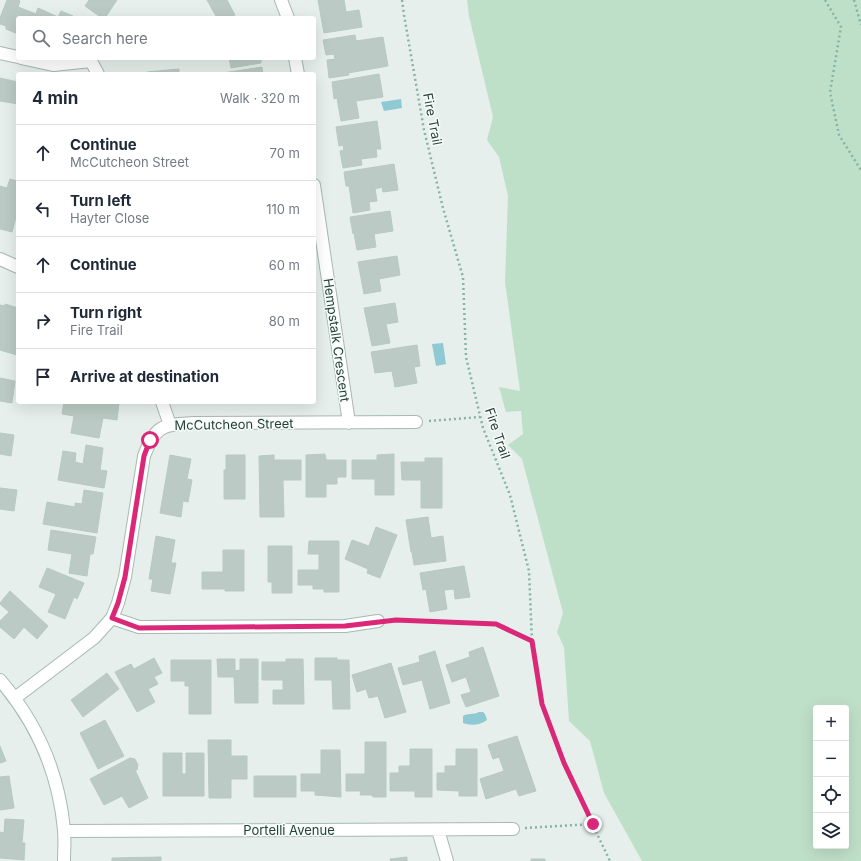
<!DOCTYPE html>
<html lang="en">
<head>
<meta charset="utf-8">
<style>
	body { margin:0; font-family:Inter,sans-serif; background:#f2f2f3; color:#1f2937 }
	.controls { position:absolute; right:12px; bottom:12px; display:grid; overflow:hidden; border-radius:4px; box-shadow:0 4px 16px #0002 }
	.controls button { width:36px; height:36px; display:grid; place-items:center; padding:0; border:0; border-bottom:1px solid #e0e1e3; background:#fff; color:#1f2937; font:20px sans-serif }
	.stop { position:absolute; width:12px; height:12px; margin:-9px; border:3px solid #db2777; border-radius:50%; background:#fff }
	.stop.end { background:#db2777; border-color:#fff; box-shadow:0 1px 4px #0008 }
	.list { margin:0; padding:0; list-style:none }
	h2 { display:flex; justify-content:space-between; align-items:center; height:52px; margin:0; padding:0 16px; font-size:17px }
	h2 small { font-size:13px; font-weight:400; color:#747a83 }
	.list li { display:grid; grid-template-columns:26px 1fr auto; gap:12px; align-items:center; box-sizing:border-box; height:56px; padding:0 16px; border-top:1px solid #e0e1e3 }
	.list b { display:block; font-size:15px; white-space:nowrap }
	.list p { margin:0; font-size:13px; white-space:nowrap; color:#747a83 }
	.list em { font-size:13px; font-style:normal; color:#747a83 }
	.icon { flex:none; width:22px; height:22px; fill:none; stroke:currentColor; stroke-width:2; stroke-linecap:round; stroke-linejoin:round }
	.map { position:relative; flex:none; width:861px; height:861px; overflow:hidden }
	.search { position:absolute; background:#fff; box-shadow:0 4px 16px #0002; left:16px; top:16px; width:300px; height:44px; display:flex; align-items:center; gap:10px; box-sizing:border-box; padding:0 14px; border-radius:4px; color:#747a83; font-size:15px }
	.panel { position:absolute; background:#fff; box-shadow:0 4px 16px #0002; left:16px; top:72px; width:300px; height:332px; border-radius:4px }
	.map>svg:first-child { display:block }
	.green { fill:#bfe0c8; fill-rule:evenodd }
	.water { fill:#8ec9d4 }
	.building { fill:#bbcac4; stroke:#b8c9c2 }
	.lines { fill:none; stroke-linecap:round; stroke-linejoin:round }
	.street-casing { stroke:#a8b8b2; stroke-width:14 }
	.secondary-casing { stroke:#a4bbb3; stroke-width:14 }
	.path { stroke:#86b3a5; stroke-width:2.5; stroke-dasharray:2 3; stroke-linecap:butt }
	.street { stroke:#fff; stroke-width:12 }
	.secondary { stroke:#fff; stroke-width:12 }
	.route { stroke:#db2777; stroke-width:5 }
	.labels { text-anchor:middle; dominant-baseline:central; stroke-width:3; stroke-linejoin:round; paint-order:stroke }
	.street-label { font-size:13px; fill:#24423a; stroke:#f7fbf9 }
</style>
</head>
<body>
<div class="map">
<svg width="861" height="861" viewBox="0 0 861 861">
	<rect width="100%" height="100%" fill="#e6efeb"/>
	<path class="green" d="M 467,0 L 861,0 L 861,861 L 642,861 L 604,793 L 590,741 L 569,721 L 564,647 L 557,632 L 563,613 L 522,459 L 508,445 L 523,434 L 521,411 L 506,412 L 499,387 L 520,391 L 505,282 L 508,196 L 499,157 L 487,140 L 493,117 L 469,16 ZM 816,708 L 846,708 L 846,846 L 816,846 Z"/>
	<path class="water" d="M 401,99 L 402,108 L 384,111 L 381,102 Z
		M 443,343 L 446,364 L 436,366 L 432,344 Z
		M 479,712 L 483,712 L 485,714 L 487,720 C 481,725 471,726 463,723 L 463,716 C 468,713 473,715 479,712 Z"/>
	<path class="building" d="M 7,0 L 17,0 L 20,1 L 18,7 L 36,14 L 38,8 L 58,17 L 61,11 L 73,16 L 72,18 L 18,18 L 18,34 L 6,29 L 6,26 L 0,24 L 0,18 Z
		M 89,0 L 117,0 L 105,18 L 102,18 L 85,6 Z
		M 207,0 L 227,0 L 235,15 L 230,18 L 217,18 Z
		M 318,0 L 344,0 L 346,12 L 359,10 L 362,27 L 324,33 Z
		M 355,35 L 356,41 L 383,37 L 388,66 L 348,73 L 349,75 L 329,78 L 327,60 L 335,59 L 334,54 L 326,55 L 323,40 Z
		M 229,58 L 261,58 L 261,63 L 231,68 Z
		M 262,67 L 263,74 L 216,74 Z
		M 179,69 L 179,74 L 147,74 L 147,72 Z
		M 379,74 L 383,97 L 356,101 L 359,118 L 341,121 L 337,98 L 334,99 L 332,82 Z
		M 0,78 L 18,82 L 18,104 L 0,101 Z
		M 377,121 L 381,149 L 376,149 L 377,157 L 361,159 L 362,165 L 343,168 L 340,151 L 344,150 L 343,145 L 339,146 L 336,127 Z
		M 394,164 L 398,190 L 383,192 L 382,187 L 375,189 L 377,201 L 369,202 L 370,210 L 353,213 L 349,186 L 346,186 L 344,172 Z
		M 10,179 L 18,181 L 18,210 L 12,232 L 0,229 L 0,186 L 7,188 Z
		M 390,211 L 393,231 L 374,234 L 376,247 L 357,250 L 354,233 L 353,234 L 350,217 Z
		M 397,256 L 400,275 L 379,279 L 381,291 L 364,294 L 358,262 Z
		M 395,303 L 398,322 L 386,324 L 390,343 L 372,346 L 364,308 Z
		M 5,304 L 18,308 L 18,351 L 17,355 L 0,350 L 0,305 L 5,306 Z
		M 417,345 L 420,366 L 414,367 L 417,383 L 395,387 L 392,371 L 375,373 L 371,352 Z
		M 0,378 L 15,381 L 12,403 L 0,401 Z
		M 64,402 L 119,403 L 117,420 L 103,418 L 99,438 L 71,433 L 74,416 L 62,414 Z
		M 0,433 L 14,435 L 11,456 L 0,454 Z
		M 86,445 L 103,448 L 100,470 L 107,471 L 104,488 L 58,480 L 63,451 L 76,453 L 75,462 L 83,464 Z
		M 325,454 L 326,460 L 346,460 L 346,477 L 337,477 L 337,484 L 326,484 L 326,497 L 306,497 L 306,455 Z
		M 394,454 L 394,495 L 375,495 L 375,479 L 352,479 L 352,460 L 377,460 L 377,455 Z
		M 170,455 L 191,459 L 187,479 L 192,480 L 188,502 L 183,501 L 181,517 L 160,513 Z
		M 226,455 L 245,455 L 245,499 L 224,499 L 224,470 L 226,470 Z
		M 274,455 L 274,460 L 301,460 L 301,480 L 283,480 L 284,517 L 260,517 L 259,456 Z
		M 425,458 L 442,458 L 442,508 L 421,508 L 421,480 L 402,480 L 401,462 L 425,462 Z
		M 0,488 L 17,490 L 14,511 L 0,509 Z
		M 84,490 L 103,493 L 97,533 L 43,524 L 47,502 L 75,507 L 75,503 L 82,504 Z
		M 428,517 L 431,538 L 443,536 L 446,561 L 414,565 L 412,552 L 411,552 L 406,520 Z
		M 376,527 L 397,535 L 380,578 L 367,573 L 368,569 L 345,559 L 352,540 L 369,546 Z
		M 51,530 L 96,537 L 93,554 L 90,554 L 87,576 L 69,573 L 72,554 L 48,550 Z
		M 156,536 L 175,540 L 171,563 L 176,563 L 170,594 L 151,591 L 153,579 L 149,579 Z
		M 309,541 L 339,541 L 339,592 L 324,592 L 324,589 L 313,589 L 313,585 L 298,585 L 298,570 L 319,570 L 319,554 L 308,554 Z
		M 268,546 L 292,546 L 292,593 L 272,593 L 272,582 L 268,582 Z
		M 223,550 L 244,550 L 244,591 L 225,591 L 225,589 L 202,589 L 202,572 L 223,572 Z
		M 464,566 L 470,597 L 455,599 L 454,589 L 444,590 L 447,609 L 430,612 L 426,589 L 423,590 L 420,573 Z
		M 47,568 L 84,583 L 77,599 L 74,597 L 65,619 L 48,612 L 56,594 L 39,587 Z
		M 10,591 L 48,626 L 37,639 L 24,627 L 14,639 L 0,627 L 0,621 L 9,612 L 0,604 L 0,603 Z
		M 483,647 L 499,696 L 466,707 L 461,695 L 471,692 L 466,677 L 452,682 L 446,665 L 470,657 L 469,652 Z
		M 435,651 L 450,703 L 430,709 L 422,680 L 403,685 L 398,668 L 420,662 L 419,656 Z
		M 154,658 L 162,673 L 154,677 L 158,684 L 148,689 L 155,702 L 137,712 L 115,672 L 131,664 L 134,669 Z
		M 315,658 L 337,658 L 337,660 L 349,660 L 350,709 L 333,709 L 332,680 L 315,680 Z
		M 217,659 L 235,659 L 235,671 L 240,670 L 240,659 L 258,659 L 258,703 L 235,703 L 234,677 L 218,677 Z
		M 286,659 L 303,659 L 304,704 L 273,704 L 273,690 L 283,690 L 283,680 L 262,680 L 262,662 L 286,662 Z
		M 171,660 L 211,660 L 211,714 L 189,714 L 189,686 L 185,686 L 185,681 L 171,681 Z
		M 391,663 L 406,712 L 385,718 L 378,696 L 369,698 L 366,689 L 357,692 L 352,675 Z
		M 107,673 L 119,689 L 83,717 L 71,700 Z
		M 105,720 L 124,756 L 98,769 L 80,733 Z
		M 517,736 L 536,791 L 519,796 L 516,789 L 486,799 L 480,779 L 504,771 L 499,757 L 493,759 L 488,745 Z
		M 208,740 L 231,740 L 231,756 L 247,756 L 247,779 L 231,779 L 231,798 L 209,798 Z
		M 365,742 L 386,742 L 386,797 L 373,797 L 372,795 L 360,795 L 361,791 L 346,791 L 346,774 L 365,774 Z
		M 0,746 L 6,761 L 0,763 Z
		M 410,749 L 432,749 L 432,797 L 415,797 L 415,791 L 390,791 L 390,773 L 399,773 L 399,766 L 410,766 Z
		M 456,749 L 477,749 L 477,796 L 459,796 L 459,791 L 437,790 L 437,773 L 445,773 L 445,766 L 456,766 Z
		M 321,750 L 340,750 L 341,797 L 315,795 L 315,791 L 301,791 L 301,774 L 321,774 Z
		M 163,753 L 182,753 L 182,774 L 186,774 L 186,753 L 204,753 L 204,796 L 163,796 Z
		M 130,758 L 135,759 L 138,765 L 137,770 L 135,770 L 148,798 L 129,808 L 122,796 L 104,805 L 90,779 Z
		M 9,776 L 14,808 L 0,810 L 0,777 Z
		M 254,776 L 296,776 L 296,797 L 254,797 Z
		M 5,819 L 24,820 L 22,843 L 25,843 L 24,860 L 0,858 L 0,832 L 4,833 Z
		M 161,857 L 161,861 L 112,861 L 112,858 Z
		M 407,857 L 407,861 L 391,861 L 390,859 Z
		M 531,859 L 545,859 L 545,861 L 531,861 Z"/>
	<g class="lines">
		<defs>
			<path id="street" d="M 281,0 L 288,18
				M 0,53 L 18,57
				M 21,58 L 53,65 L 91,61 L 98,74
				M 295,58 L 298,74
				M 314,185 L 349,423
				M 0,259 L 18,267
				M 162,402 L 170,425
				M 112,618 L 139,627 L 345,626 L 378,621
				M 15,698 L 94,638 L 112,618 L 118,603 L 125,577 L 144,456 C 156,424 163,425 194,423 L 416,422
				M 438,830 L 447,861
				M 65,831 L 513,829"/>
			<path id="secondary" d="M 0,680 C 37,723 59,774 64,830 C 65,840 64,851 64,861"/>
		</defs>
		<use href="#street" class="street-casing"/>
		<use href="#secondary" class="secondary-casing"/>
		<path class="path" d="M 402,0 L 404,15 L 424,130 L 443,208 L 463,277 L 466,357 L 483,428 L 510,495 L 529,571 L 532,641 L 542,704 L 563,763 L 610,861
			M 825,0 L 841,27 L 830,92 L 839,135 L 861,170
			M 854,0 L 861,25
			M 429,421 L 480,417
			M 392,620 L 496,624 L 532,641
			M 525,828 L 593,824"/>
		<use href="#street" class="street"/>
		<use href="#secondary" class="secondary"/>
	</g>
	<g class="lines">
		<path class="route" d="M 150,440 L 144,456 L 125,577 L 118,603 L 112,618 L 139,628 L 345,626 L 396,620 L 496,624 L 532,641 L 542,704 L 564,763 L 593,824"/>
	</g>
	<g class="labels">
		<g class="street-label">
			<text transform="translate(433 119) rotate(79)">Fire Trail</text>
			<text transform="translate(337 340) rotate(82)">Hempstalk Crescent</text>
			<text transform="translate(234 424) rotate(-1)">McCutcheon Street</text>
			<text transform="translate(498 433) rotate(71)">Fire Trail</text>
			<text x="289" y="830">Portelli Avenue</text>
		</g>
	</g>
</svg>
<div class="controls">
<button>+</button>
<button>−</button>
<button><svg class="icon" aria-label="locate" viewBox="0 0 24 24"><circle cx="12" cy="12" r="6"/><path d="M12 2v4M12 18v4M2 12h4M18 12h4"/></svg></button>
<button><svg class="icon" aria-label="layers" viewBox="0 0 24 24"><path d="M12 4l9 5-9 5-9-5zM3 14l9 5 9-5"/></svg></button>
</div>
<div class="stop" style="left:150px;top:440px"></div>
<div class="stop end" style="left:593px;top:824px"></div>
<div class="search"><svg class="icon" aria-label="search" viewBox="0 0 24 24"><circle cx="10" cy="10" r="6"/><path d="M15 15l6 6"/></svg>Search here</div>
<section class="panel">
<h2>4 min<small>Walk · 320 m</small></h2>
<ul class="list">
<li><svg class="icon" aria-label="ahead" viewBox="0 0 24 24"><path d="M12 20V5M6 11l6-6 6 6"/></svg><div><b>Continue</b><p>McCutcheon Street</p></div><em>70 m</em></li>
<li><svg class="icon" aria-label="left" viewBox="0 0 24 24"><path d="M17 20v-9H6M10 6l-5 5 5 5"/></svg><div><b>Turn left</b><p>Hayter Close</p></div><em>110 m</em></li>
<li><svg class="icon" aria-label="ahead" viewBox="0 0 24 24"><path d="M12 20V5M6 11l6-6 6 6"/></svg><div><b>Continue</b></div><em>60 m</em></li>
<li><svg class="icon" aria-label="right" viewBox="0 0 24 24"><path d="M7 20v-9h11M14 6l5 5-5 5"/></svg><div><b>Turn right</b><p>Fire Trail</p></div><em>80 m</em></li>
<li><svg class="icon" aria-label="arrive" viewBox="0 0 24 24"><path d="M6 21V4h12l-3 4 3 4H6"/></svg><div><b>Arrive at destination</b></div></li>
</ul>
</section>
</div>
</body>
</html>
